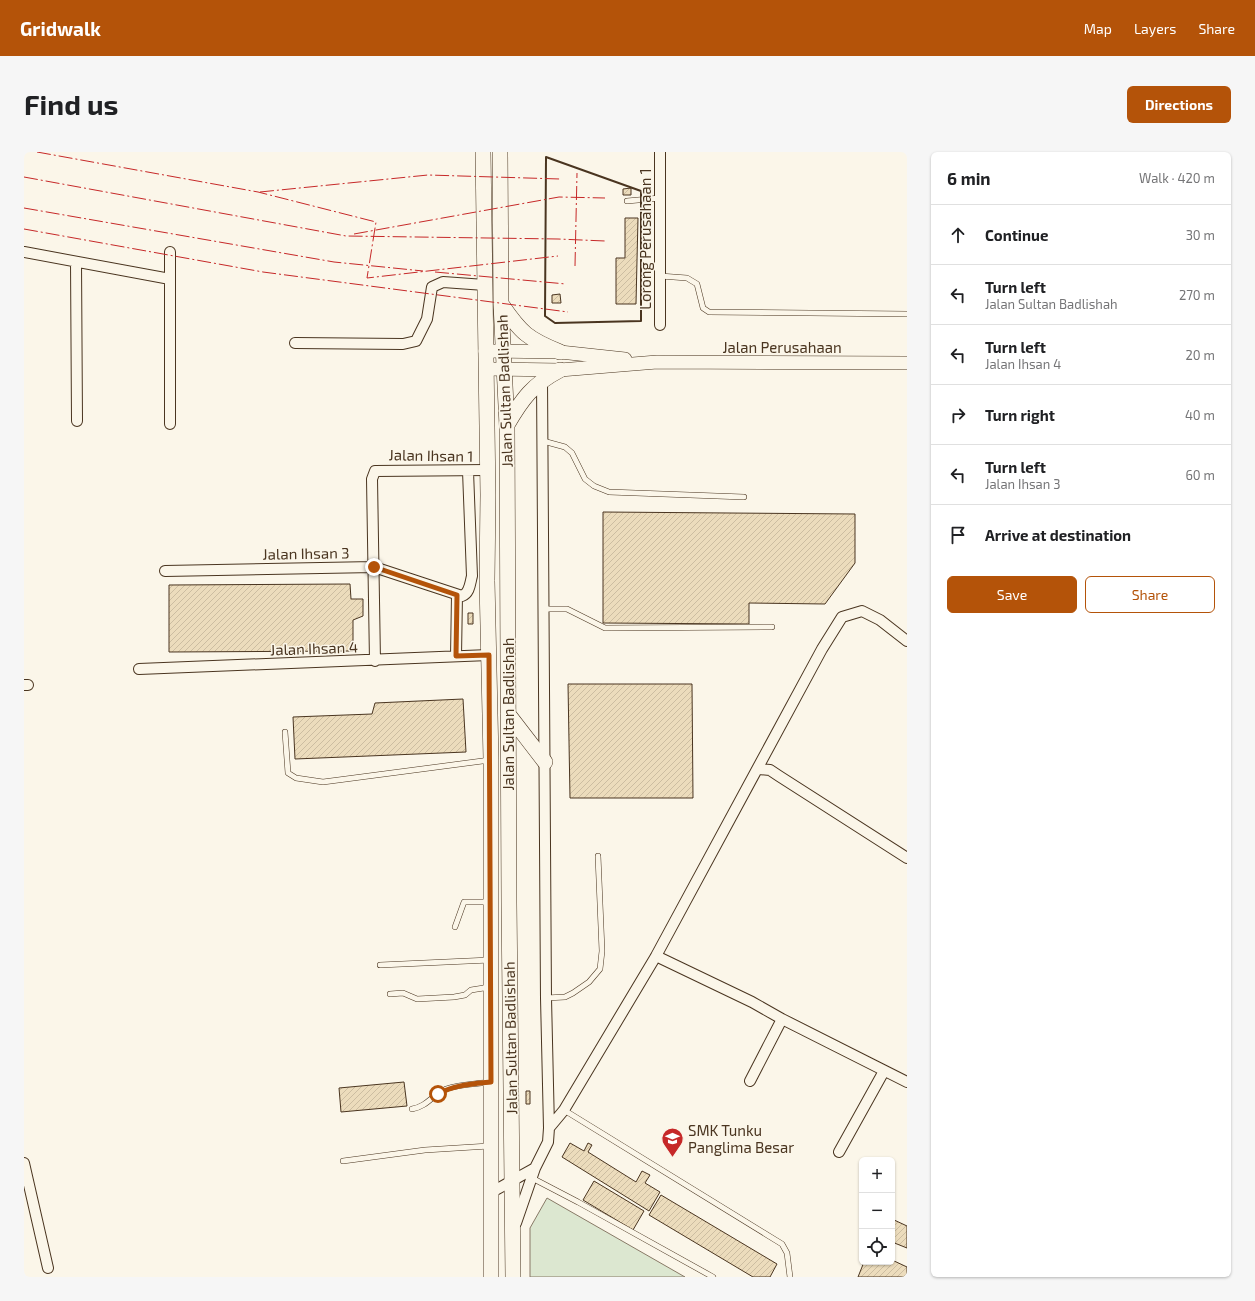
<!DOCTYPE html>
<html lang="en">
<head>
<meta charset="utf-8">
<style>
	body { margin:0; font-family:"Exo 2",sans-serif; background:#f6f6f6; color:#202124 }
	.controls { position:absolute; right:12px; bottom:12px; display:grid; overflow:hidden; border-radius:6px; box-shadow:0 1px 3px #0004 }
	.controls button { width:36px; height:36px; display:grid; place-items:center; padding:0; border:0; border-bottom:1px solid #e0e0e0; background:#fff; color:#202124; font:20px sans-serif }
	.stop { position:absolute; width:12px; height:12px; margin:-9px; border:3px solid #b45309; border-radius:50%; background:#fff }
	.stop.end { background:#b45309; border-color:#fff; box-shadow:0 1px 4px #0008 }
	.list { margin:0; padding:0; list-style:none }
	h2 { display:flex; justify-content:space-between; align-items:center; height:52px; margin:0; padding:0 16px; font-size:17px }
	h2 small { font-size:13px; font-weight:400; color:#757577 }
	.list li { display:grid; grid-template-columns:26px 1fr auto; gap:12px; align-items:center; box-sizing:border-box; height:60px; padding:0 16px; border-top:1px solid #e0e0e0 }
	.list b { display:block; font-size:15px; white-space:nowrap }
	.list p { margin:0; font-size:13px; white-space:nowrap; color:#757577 }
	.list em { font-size:13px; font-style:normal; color:#757577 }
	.actions { display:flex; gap:8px; padding:12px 16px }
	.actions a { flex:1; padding:9px 0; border:1px solid #b45309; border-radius:6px; text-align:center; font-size:14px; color:#b45309 }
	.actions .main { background:#b45309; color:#fff }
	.icon { flex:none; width:22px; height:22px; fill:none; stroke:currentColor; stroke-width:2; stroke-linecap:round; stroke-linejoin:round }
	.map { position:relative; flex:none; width:883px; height:1125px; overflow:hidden; border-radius:6px }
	header { display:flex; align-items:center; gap:24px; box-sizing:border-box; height:56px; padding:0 20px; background:#b45309; color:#fff }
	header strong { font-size:19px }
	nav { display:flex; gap:22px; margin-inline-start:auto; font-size:14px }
	.intro { display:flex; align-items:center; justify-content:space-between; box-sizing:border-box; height:96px; padding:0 24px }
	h1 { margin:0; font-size:28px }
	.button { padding:10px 18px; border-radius:6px; background:#b45309; color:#fff; font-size:14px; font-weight:700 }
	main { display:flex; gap:24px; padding:0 24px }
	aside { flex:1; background:#fff; border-radius:6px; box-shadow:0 1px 3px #0004 }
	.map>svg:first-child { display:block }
	.garden { fill:#dce7d0; stroke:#887966 }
	.building { fill:url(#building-hatch); stroke:#4a3520 }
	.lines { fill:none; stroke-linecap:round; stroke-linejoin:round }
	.lane-casing { stroke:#4a3520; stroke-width:6 }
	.street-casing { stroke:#4a3520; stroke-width:12 }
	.secondary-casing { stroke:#4a3520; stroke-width:14 }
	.primary-casing { stroke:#4a3520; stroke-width:16 }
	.lane { stroke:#fbf6e9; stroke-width:5 }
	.street { stroke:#fbf6e9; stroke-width:10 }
	.secondary { stroke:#fbf6e9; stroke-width:13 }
	.primary { stroke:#fbf6e9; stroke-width:15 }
	.wall { stroke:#4a3520; stroke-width:2 }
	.power { stroke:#c62828; stroke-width:1; stroke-dasharray:14 3 2 3; stroke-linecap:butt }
	.route { stroke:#b45309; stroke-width:5 }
	.labels { text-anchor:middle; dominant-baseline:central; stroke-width:3; stroke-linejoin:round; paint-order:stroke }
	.street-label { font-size:15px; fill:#4a3520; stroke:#fbf6e9 }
	.poi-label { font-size:15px; fill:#4a3520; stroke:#fbf6e9; text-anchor:start }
</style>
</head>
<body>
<header>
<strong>Gridwalk</strong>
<nav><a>Map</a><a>Layers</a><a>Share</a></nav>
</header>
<div class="intro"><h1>Find us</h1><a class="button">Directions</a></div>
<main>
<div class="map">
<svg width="883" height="1125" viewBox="0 0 883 1125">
	<defs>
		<pattern id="building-hatch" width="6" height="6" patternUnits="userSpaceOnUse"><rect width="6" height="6" fill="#ecdcbc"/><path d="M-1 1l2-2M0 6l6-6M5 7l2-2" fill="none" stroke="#ccbda1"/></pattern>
	</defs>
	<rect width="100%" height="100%" fill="#fbf6e9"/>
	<path class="garden" d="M 523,1046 L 661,1125 L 506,1125 L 506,1076 Z"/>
	<path class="building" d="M 607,36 L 607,43 L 599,43 L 599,37 Z
		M 601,66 L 614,66 L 612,152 L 592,152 L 592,106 L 601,106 Z
		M 536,142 L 537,151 L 528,151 L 528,143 Z
		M 579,360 L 831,362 L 831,411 L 801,452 L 725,451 L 725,472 L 579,471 Z
		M 326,432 L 327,447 L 339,447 L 339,464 L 329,468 L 329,499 L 145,500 L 145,433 Z
		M 444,461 L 449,461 L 449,472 L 444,472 Z
		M 544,532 L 668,532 L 669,646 L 546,646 Z
		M 439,547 L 442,600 L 271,607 L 269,565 L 348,562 L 351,551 Z
		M 380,930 L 383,954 L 317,960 L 315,936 Z
		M 502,939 L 506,939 L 506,952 L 502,952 Z
		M 546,991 L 560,999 L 564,991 L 568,993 L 564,1000 L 612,1030 L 618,1019 L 626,1023 L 621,1031 L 636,1040 L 625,1059 L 538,1005 Z
		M 570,1029 L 620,1059 L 609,1078 L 559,1048 Z
		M 637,1043 L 753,1112 L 746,1125 L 729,1125 L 625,1063 Z
		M 868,1067 L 883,1074 L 883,1096 L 868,1090 Z
		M 868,1108 L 883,1115 L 883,1125 L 834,1125 L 840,1110 L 868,1110 Z"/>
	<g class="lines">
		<defs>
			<path id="lane" d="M 603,49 L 636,46
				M 636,124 L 663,126 L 673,132 L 679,156 L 685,160 L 883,162
				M 519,289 L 541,295 L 548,301 L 561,327 L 570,334 L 585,340 L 720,345
				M 520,457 L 543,457 L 581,476 L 748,475
				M 261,580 L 264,621 L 272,626 L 299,630 L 466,608
				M 431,775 L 440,750 L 466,750
				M 356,813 L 466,808
				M 366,842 L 379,841 L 393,847 L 430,845 L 441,843 L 447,838 L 466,835
				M 522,846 L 541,845 L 549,841 L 565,830 L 576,817 L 578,799 L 574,704
				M 388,957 C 404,954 408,943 422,937 C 436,932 452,932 466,930
				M 540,958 L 758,1092 L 763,1101 L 766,1125
				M 319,1009 L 401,998 L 465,994
				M 508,1026 L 554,1050 L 689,1125"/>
			<path id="street" d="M 636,0 L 636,173
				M 0,100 L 146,127
				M 146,100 L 146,272
				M 52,110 L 53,269
				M 271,191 L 379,192 L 392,189 L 403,167 L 408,135 L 419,130 L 461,133
				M 141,419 L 350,415 L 438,444 C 446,441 446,431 448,424 L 444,319
				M 432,504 L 433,443
				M 351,509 L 348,327 L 351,319 L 464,318
				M 115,517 L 465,503
				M 0,533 L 4,533
				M 734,617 L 746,618 L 755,624 L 883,706
				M 632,804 L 728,850 L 758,867 L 883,930
				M 726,929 L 758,867
				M 525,976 L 540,958 L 632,804 L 798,497 L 818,465 L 838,459 L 856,468 L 883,489
				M 815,1000 L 860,919
				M 0,1011 L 24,1116
				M 468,1040 L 511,1016
				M 492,1071 L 511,1016 L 524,990 L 525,976 L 522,846 L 518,228"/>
			<path id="secondary" d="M 461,199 L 536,200 L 601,207
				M 462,217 L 536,218 L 633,210 L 883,211"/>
			<path id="primary" d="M 459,0 L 464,343 L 463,429 L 467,607 L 467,1125
				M 476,0 L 477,152 L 483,274 L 485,751 L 489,1125
				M 478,153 C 497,181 504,187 536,200
				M 483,273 C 498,247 509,232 536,218
				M 484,562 L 521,610"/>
		</defs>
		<use href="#lane" class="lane-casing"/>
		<use href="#street" class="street-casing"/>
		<use href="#secondary" class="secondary-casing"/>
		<use href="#primary" class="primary-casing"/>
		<use href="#lane" class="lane"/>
		<use href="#street" class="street"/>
		<use href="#secondary" class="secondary"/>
		<use href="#primary" class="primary"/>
		<path class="wall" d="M 522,5 L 617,39 L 617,169 L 531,171 L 521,164 Z"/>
		<path class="power" d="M 13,0 L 234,40 L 352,70 L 343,126 L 534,104
			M 0,25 L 322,84 L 534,87 L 581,89
			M 236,40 L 404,23 L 536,27
			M 0,56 L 310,110 L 399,119
			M 0,77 L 239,120 L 544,160
			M 330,82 L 535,45 L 581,46
			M 551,114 L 553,21
			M 411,120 L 542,132"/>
	</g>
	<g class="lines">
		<path class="route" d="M 350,415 L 433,443 L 432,504 L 465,503 L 467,930 C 448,932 430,933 414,942"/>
	</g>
	<defs>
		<symbol id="school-pin" viewBox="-11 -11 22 30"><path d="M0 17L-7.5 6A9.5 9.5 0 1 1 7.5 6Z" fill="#c62828" stroke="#fbf6e9"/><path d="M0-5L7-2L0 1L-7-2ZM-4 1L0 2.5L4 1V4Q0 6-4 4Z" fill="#fff"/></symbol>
	</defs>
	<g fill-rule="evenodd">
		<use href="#school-pin" x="636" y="974" width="25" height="34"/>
	</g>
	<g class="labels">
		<g class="street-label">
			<text transform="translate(621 87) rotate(-90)">Lorong Perusahaan 1</text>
			<text x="758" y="195">Jalan Perusahaan</text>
			<text transform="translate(480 239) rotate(-92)">Jalan Sultan Badlishah</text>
			<text transform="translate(407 303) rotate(1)">Jalan Ihsan 1</text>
			<text transform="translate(282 401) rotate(-1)">Jalan Ihsan 3</text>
			<text transform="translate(290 496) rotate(-2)">Jalan Ihsan 4</text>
			<text transform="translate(484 562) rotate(-90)">Jalan Sultan Badlishah</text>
			<text transform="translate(486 886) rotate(-91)">Jalan Sultan Badlishah</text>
		</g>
		<g class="poi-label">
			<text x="664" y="978">SMK Tunku<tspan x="664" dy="17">Panglima Besar</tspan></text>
		</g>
	</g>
</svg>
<div class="controls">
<button>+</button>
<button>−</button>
<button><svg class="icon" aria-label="locate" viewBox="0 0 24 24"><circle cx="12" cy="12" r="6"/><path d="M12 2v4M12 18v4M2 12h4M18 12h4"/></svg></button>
</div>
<div class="stop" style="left:414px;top:942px"></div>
<div class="stop end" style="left:350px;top:415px"></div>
</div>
<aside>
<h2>6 min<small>Walk · 420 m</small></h2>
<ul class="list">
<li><svg class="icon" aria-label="ahead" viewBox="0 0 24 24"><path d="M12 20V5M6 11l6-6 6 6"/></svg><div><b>Continue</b></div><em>30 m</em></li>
<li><svg class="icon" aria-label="left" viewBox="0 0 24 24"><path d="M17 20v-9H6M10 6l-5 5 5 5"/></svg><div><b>Turn left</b><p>Jalan Sultan Badlishah</p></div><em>270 m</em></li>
<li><svg class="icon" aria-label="left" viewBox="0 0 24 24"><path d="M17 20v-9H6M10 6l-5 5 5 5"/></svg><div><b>Turn left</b><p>Jalan Ihsan 4</p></div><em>20 m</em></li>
<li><svg class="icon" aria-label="right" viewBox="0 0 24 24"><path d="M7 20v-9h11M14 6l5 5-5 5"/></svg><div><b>Turn right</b></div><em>40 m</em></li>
<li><svg class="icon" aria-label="left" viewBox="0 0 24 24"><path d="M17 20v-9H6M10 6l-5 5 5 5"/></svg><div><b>Turn left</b><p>Jalan Ihsan 3</p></div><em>60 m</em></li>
<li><svg class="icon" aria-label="arrive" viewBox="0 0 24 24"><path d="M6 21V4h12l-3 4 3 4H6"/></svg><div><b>Arrive at destination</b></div></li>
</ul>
<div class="actions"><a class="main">Save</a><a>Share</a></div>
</aside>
</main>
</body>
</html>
